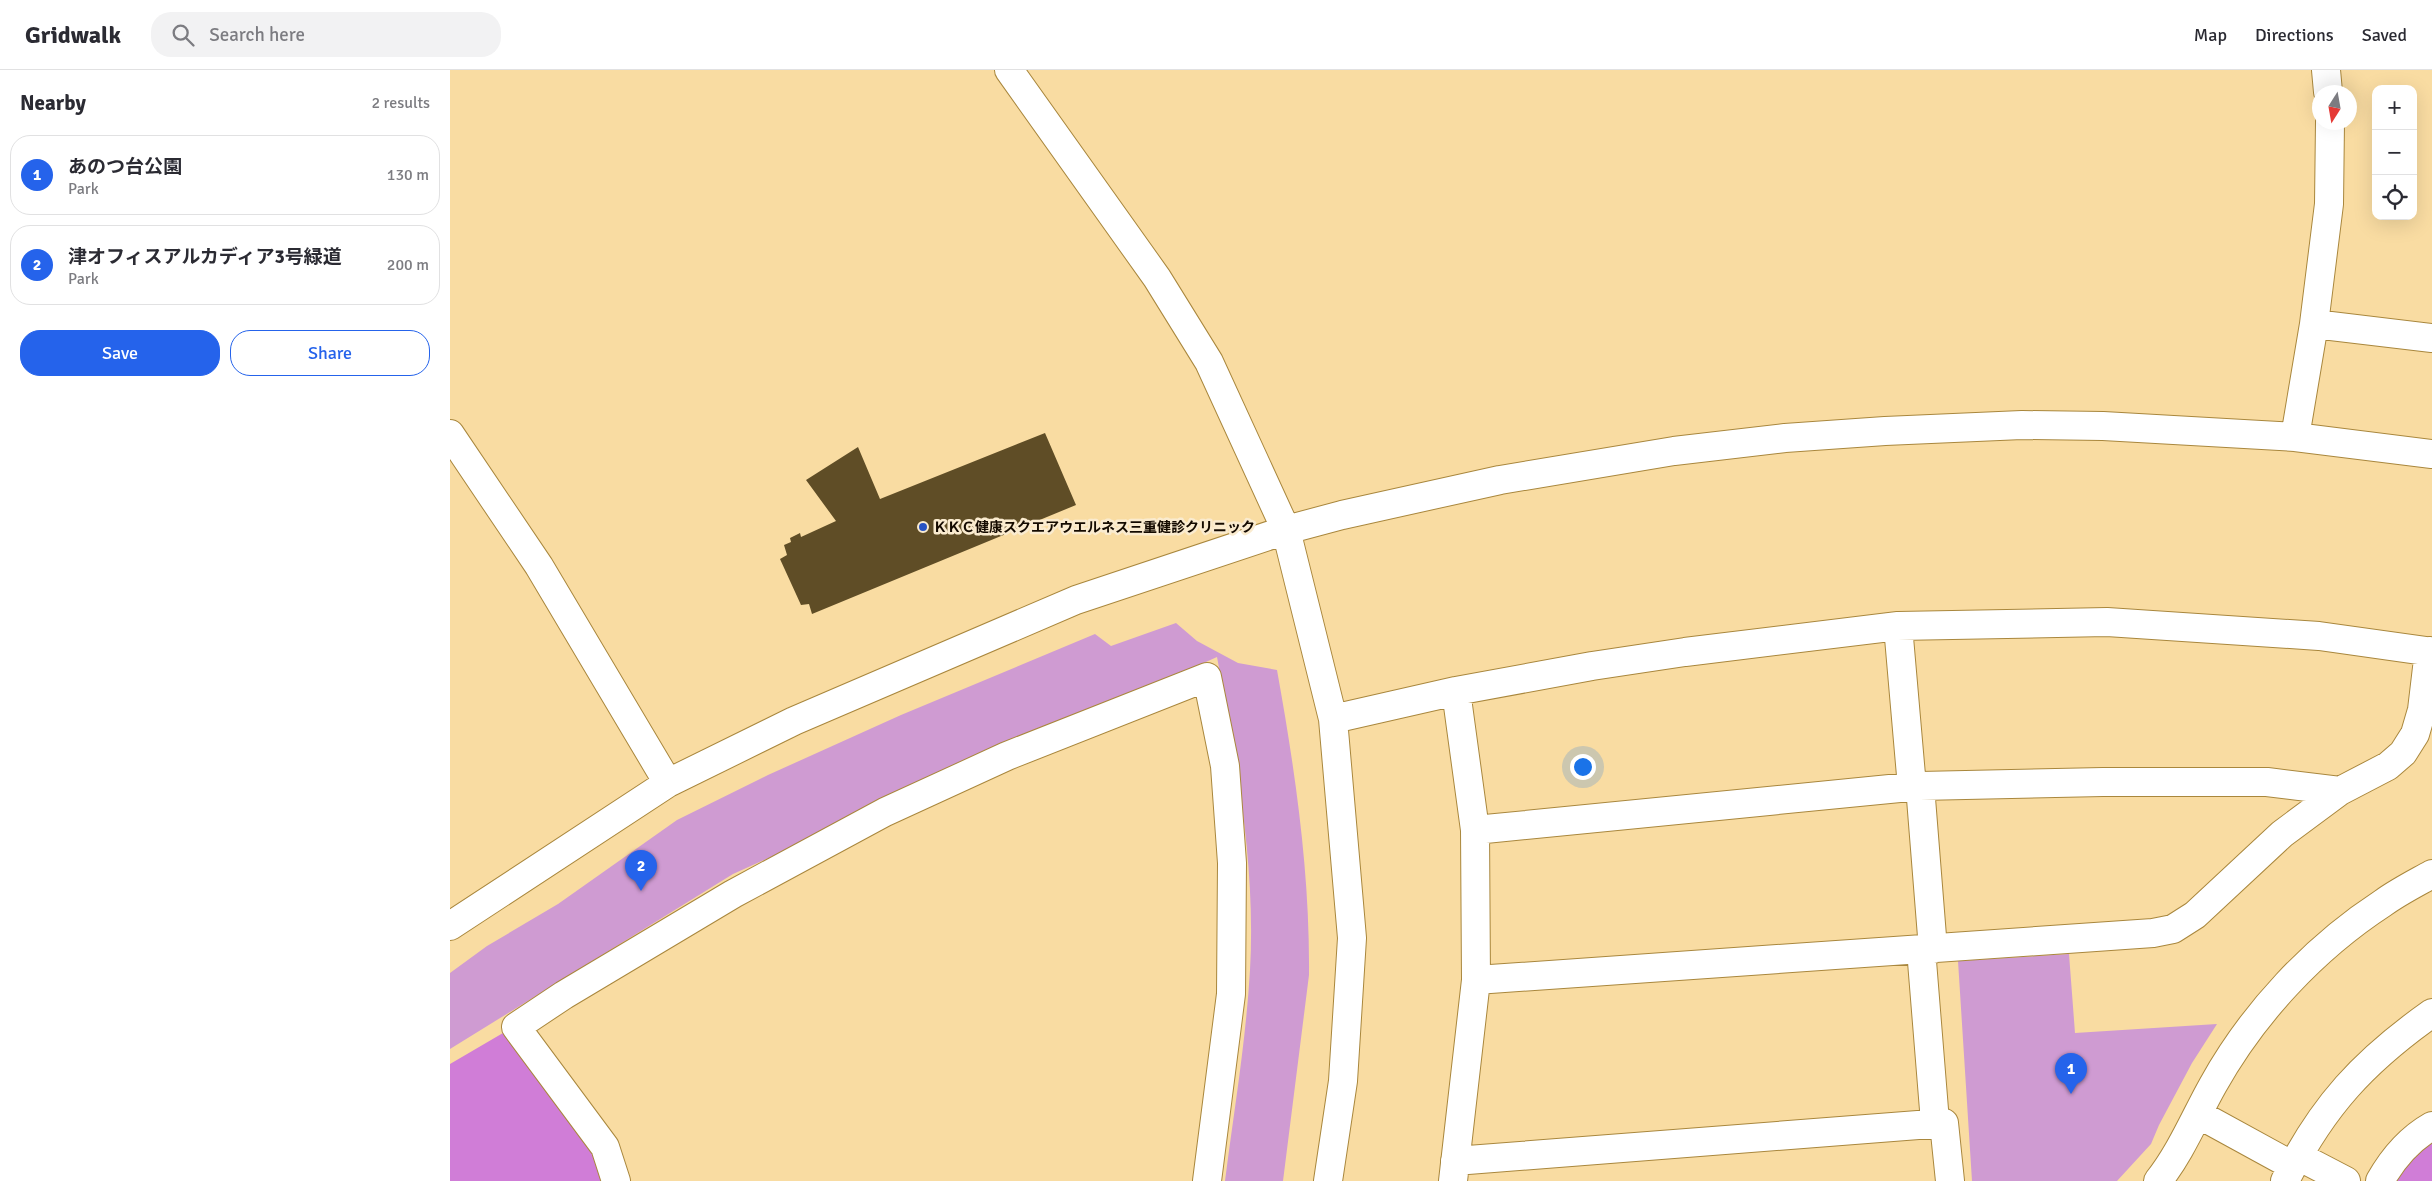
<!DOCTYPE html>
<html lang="en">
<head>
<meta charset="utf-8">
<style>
	body { margin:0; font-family:Signika,"Noto Sans JP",sans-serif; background:#f2f2f3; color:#2b2b33 }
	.controls { position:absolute; right:15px; top:15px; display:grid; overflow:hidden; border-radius:10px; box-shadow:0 5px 20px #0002 }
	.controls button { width:45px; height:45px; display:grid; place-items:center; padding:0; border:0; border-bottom:1px solid #e1e1e2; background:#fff; color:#2b2b33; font:25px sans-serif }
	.compass { position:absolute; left:1862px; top:15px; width:45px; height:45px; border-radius:50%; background:#fff; box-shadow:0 5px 20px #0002; rotate:191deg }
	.you { position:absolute; left:1132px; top:696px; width:18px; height:18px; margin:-12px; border:4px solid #fff; border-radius:50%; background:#1a73e8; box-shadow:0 0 0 8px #1a73e833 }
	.badge { display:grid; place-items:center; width:32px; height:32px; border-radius:50%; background:#2563eb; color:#fff; font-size:16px; font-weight:700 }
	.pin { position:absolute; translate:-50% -41px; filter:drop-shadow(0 1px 2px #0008) }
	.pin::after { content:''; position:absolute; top:26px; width:18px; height:15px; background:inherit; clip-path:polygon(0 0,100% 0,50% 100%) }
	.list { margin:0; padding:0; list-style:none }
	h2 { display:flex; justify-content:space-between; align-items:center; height:65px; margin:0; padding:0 20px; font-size:21px }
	h2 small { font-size:16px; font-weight:400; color:#7c7c81 }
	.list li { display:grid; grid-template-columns:32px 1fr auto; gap:15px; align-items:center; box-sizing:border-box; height:80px; margin:0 10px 10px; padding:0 10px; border:1px solid #e1e1e2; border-radius:20px }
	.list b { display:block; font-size:19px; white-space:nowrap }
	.list p { margin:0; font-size:16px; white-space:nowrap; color:#7c7c81 }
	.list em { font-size:16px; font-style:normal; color:#7c7c81 }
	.actions { display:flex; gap:10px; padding:15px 20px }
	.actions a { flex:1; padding:11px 0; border:1px solid #2563eb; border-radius:20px; text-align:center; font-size:18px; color:#2563eb }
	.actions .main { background:#2563eb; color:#fff }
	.icon { flex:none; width:28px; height:28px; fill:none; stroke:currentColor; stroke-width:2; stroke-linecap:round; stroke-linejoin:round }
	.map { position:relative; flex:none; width:1982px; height:1111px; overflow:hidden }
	header { display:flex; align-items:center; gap:30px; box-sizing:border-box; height:70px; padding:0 25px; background:#fff; border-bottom:1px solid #e1e1e2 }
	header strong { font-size:24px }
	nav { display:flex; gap:28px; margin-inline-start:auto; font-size:18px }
	.search { width:350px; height:45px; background:#f2f2f3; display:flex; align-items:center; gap:12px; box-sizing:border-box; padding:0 18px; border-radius:20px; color:#7c7c81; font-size:19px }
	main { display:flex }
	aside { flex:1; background:#fff }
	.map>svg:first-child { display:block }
	.green { fill:#cf9bd2 }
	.forest { fill:#d07dd7 }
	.building { fill:#5f4d26 }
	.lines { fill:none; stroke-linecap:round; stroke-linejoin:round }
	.minor-casing { stroke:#a9873d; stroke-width:30 }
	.minor { stroke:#fff; stroke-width:28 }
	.poi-dot { fill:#2853c2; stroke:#faebcf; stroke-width:2 }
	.labels { text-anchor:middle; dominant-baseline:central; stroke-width:5; stroke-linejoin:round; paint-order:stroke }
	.poi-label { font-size:14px; font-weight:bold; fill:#140a00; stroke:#faebcf; text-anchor:start }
</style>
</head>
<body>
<header>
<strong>Gridwalk</strong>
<div class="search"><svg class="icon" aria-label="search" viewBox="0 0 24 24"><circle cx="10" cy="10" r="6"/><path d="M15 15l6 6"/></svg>Search here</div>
<nav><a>Map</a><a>Directions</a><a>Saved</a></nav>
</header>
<main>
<aside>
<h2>Nearby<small>2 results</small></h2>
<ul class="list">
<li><span class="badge">1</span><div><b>あのつ台公園</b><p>Park</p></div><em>130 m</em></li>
<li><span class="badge">2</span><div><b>津オフィスアルカディア3号緑道</b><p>Park</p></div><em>200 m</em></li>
</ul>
<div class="actions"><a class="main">Save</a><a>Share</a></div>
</aside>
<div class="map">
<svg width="1982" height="1111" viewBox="0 0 1982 1111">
	<rect width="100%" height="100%" fill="#f9dca2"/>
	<path class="green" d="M 726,553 L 747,571 L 788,593 L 827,600 C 845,700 860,802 859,905 L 833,1111 L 775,1111 C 784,1041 796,970 800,900 C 806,795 786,689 767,587 L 283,804 L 0,979 L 0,903 L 37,876 L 108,834 L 227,750 L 318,705 L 451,645 L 645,564 L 661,576 Z
		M 1619,884 L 1625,963 L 1767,954 L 1742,993 L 1709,1055 L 1701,1074 L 1667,1111 L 1522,1111 L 1508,891 Z"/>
	<path class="forest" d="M 53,963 L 143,1079 L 151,1111 L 0,1111 L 0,994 Z
		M 1982,1064 L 1982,1111 L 1943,1111 Z"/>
	<path class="building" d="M 595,363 L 626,435 L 362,544 L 359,534 L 351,535 L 330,489 L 337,485 L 334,475 L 341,472 L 340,468 L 350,463 L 351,467 L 386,451 L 356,410 L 408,377 L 430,429 Z"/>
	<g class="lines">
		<defs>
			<path id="minor" d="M 559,0 L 707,208 L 759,292 L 836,460 L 883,649 L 902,868 L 893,1011 L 878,1111
				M 1876,0 L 1878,22
				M 1864,254 L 1982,268
				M 0,364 L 89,496 L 218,713
				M 1845,367 L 1864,254 L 1879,134 L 1880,52
				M 1448,556 L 1462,717
				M 883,649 L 1006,621 L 1142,596 L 1235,582 L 1448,556 L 1657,552 L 1869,566 L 1982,582
				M 1470,716 L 1483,879
				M 1025,760 L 1470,716 L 1653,712 L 1817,712 L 1890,721
				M 0,856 L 218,713 L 344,651 L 626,530 L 836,460 L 892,445 L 1050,410 L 1224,381 L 1335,368 L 1435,361 L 1572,355 L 1653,356 L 1845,367 L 1982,384
				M 1471,879 L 1485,1052
				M 1026,910 L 1703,863 L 1723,859 L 1745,845 L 1832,764 L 1890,721 L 1938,696 L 1953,683 L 1965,664 L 1972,640 L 1979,581
				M 1748,1044 L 1843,1096
				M 1848,1086 L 1896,1111
				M 1005,1091 L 1494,1053 L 1500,1111
				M 166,1111 L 155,1077 L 66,957 L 114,925 L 283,824 L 435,742 L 557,686 L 757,607 L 775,696 L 782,793 L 781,924 L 757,1111
				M 1003,1111 L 1026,910 L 1025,760 L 1006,621
				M 1708,1111 C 1731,1082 1745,1047 1763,1015 C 1803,943 1864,878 1933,833 C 1948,822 1966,813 1982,804
				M 1835,1111 C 1872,1036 1914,991 1982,943
				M 1930,1111 C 1943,1088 1959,1069 1982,1056"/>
		</defs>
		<use href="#minor" class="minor-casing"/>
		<use href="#minor" class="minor"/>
	</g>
	<circle class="poi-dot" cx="473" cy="457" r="5"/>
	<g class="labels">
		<g class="poi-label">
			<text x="483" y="457">ＫＫＣ健康スクエアウエルネス三重健診クリニック</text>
		</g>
	</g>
</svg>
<div class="controls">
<button>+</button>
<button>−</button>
<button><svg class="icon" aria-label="locate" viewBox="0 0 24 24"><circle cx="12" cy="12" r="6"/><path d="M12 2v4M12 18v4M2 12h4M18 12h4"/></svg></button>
</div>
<svg class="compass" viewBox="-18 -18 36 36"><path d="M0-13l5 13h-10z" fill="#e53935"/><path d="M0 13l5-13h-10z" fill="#7c7c81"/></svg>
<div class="you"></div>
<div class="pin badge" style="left:1621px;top:1024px">1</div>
<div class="pin badge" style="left:191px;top:821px">2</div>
</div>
</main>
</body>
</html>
